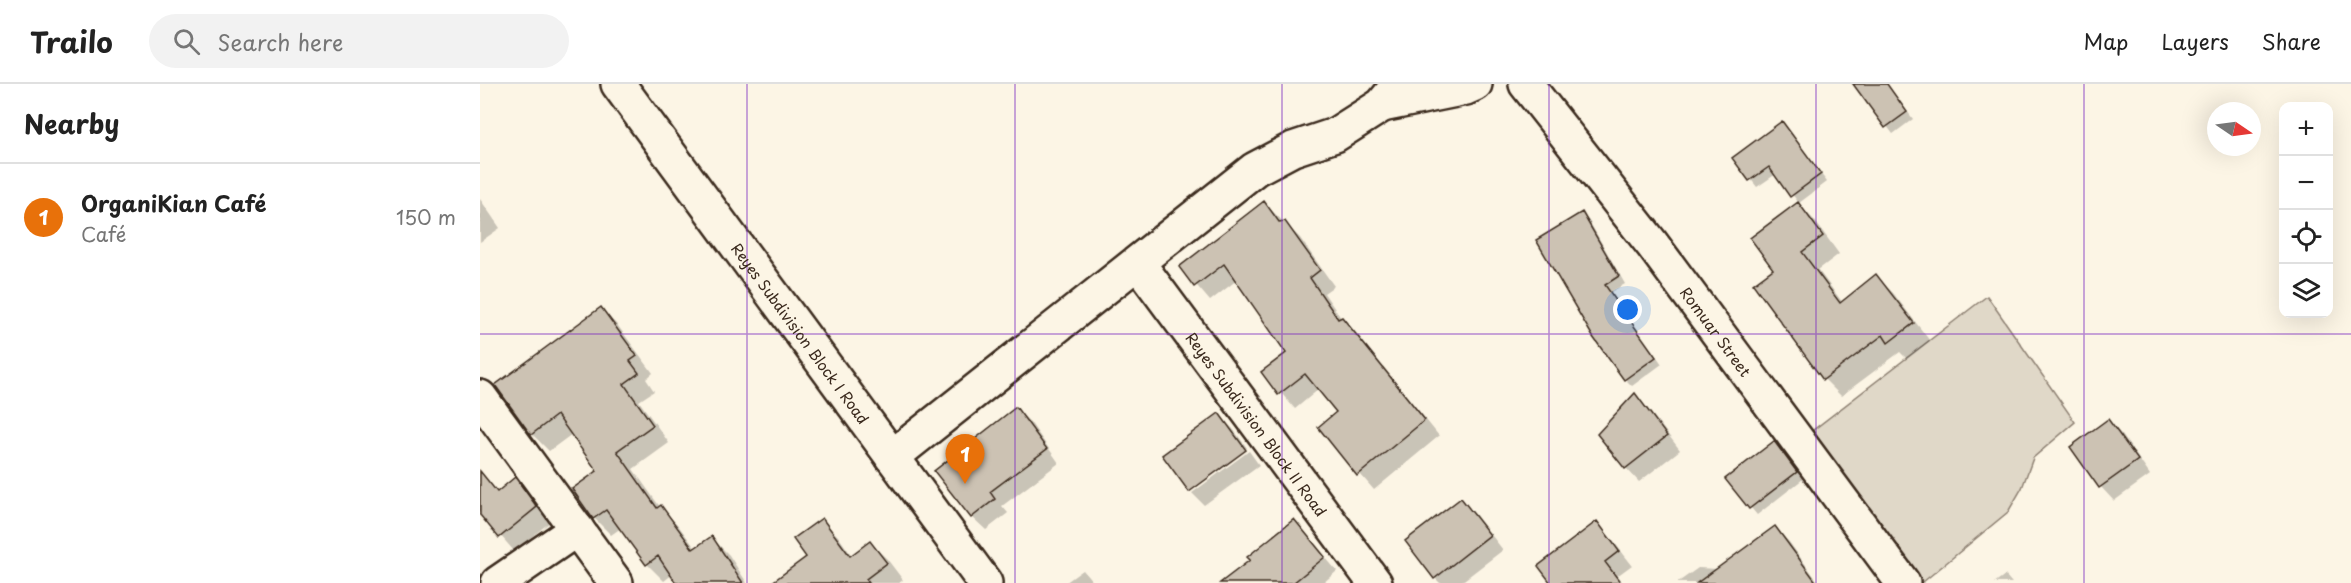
<!DOCTYPE html>
<html lang="en">
<head>
<meta charset="utf-8">
<style>
	body { margin:0; font-family:"Playpen Sans",sans-serif; background:#f2f2f2; color:#222 }
	.controls { position:absolute; right:18px; top:18px; display:grid; overflow:hidden; border-radius:12px; box-shadow:0 6px 24px #0002 }
	.controls button { width:54px; height:54px; display:grid; place-items:center; padding:0; border:0; border-bottom:2px solid #e0e0e0; background:#fff; color:#222; font:30px sans-serif }
	.compass { position:absolute; left:1727px; top:18px; width:54px; height:54px; border-radius:50%; background:#fff; box-shadow:0 6px 24px #0002; rotate:103deg }
	.you { position:absolute; left:1148px; top:226px; width:21px; height:21px; margin:-15px; border:4px solid #fff; border-radius:50%; background:#1a73e8; box-shadow:0 0 0 9px #1a73e833 }
	.badge { display:grid; place-items:center; width:39px; height:39px; border-radius:50%; background:#3b2a1e; color:#fff; font-size:20px; font-weight:700 }
	.pin { position:absolute; translate:-50% -50px; filter:drop-shadow(0 2px 3px #0008) }
	.pin::after { content:''; position:absolute; top:32px; width:21px; height:18px; background:inherit; clip-path:polygon(0 0,100% 0,50% 100%) }
	.list { margin:0; padding:0; list-style:none }
	h2 { display:flex; justify-content:space-between; align-items:center; height:78px; margin:0; padding:0 24px; font-size:26px }
	h2 small { font-size:20px; font-weight:400; color:#767676 }
	.list li { display:grid; grid-template-columns:39px 1fr auto; gap:18px; align-items:center; box-sizing:border-box; height:108px; padding:0 24px; border-top:2px solid #e0e0e0 }
	.list b { display:block; font-size:22px; white-space:nowrap }
	.list p { margin:0; font-size:20px; white-space:nowrap; color:#767676 }
	.list em { font-size:20px; font-style:normal; color:#767676 }
	.icon { flex:none; width:33px; height:33px; fill:none; stroke:currentColor; stroke-width:2; stroke-linecap:round; stroke-linejoin:round }
	.map { position:relative; flex:none; width:1871px; height:499px; overflow:hidden }
	header { display:flex; align-items:center; gap:36px; box-sizing:border-box; height:84px; padding:0 30px; background:#fff; border-bottom:2px solid #e0e0e0 }
	header strong { font-size:28px }
	nav { display:flex; gap:33px; margin-inline-start:auto; font-size:21px }
	.search { width:420px; height:54px; background:#f2f2f2; display:flex; align-items:center; gap:15px; box-sizing:border-box; padding:0 21px; border-radius:33px; color:#767676; font-size:22px }
	main { display:flex }
	aside { flex:1; background:#fff }
	.map>svg:first-child { display:block }
	.green { fill:#e0d8c8; stroke:#8e8173; stroke-width:1.5 }
	.shadow { fill:#0003 }
	.building { fill:#ccc2b3; stroke:#3b2a1e; stroke-width:1.5 }
	.lines { fill:none; stroke-linecap:round; stroke-linejoin:round }
	.minor-casing { stroke:#3b2a1e; stroke-width:38 }
	.minor { stroke:#fcf5e5; stroke-width:33 }
	.grid { fill:none; stroke:#7b2cbf; stroke-width:1.5; stroke-opacity:0.55 }
	.labels { text-anchor:middle; dominant-baseline:central; stroke-width:4.5; stroke-linejoin:round; paint-order:stroke }
	.street-label { font-size:15px; fill:#3b2a1e; stroke:#fcf5e5 }
</style>
</head>
<body>
<header>
<strong>Trailo</strong>
<div class="search"><svg class="icon" aria-label="search" viewBox="0 0 24 24"><circle cx="10" cy="10" r="6"/><path d="M15 15l6 6"/></svg>Search here</div>
<nav><a>Map</a><a>Layers</a><a>Share</a></nav>
</header>
<main>
<aside>
<h2>Nearby<small></small></h2>
<ul class="list">
<li><span class="badge" style="background:#e8710a">1</span><div><b>OrganiKian Café</b><p>Café</p></div><em>150 m</em></li>
</ul>
</aside>
<div class="map">
<svg width="1871" height="499" viewBox="0 0 1871 499">
	<rect width="100%" height="100%" fill="#fcf5e5"/>
	<filter id="ink" filterUnits="userSpaceOnUse"><feTurbulence type="fractalNoise" baseFrequency=".0167" numOctaves="2"/><feDisplacementMap in="SourceGraphic" scale="12" xChannelSelector="R" yChannelSelector="G"/><feConvolveMatrix kernelMatrix="1 2 1 2 8 2 1 2 1" color-interpolation-filters="sRGB"/></filter>
	<g filter="url(#ink)">
		<path class="green" d="M 1507,212 L 1595,338 L 1553,374 L 1542,404 L 1528,428 L 1443,498 L 1332,347 Z"/>
		<path class="shadow" d="M 1375,0 L 1407,0 L 1433,35 L 1413,50 Z
			M 1302,39 L 1347,98 L 1319,119 L 1296,90 L 1277,103 L 1254,74 Z
			M 0,115 L 20,144 L 0,158 Z
			M 784,119 L 820,154 L 854,202 L 844,209 L 861,234 L 877,250 L 959,352 L 894,406 L 840,344 L 858,329 L 839,305 L 815,325 L 783,288 L 808,269 L 757,196 L 730,217 L 701,183 Z
			M 1318,120 L 1335,137 L 1359,170 L 1338,186 L 1363,219 L 1396,192 L 1413,209 L 1450,257 L 1427,275 L 1420,268 L 1361,312 L 1344,295 L 1295,185 Z
			M 1102,130 L 1109,137 L 1145,200 L 1131,208 L 1182,280 L 1152,302 L 1145,295 Z
			M 121,225 L 138,242 L 173,289 L 166,295 L 174,307 L 159,317 L 189,359 L 153,385 L 180,423 L 197,440 L 216,465 L 232,454 L 249,471 L 267,499 L 198,499 L 193,490 L 184,497 L 167,480 L 141,444 L 131,451 L 114,434 L 119,387 L 92,350 L 69,367 L 52,350 Z
			M 1154,311 L 1168,325 L 1200,366 L 1159,398 L 1146,384 L 1126,344 L 1133,333 Z
			M 536,325 L 550,338 L 579,379 L 522,422 L 528,429 L 506,446 L 492,433 Z
			M 739,331 L 753,345 L 767,364 L 710,407 L 684,371 Z
			M 1628,337 L 1642,351 L 1670,391 L 1634,417 L 1621,403 L 1592,363 Z
			M 1300,366 L 1323,395 L 1277,431 L 1247,395 Z
			M 769,367 L 779,381 L 724,421 L 712,409 Z
			M 35,395 L 49,409 L 70,438 L 34,467 L 0,428 L 0,408 L 17,409 Z
			M 981,416 L 995,430 L 1023,466 L 980,499 L 960,499 L 955,494 Z
			M 341,436 L 358,452 L 372,472 L 390,459 L 407,475 L 423,496 L 419,499 L 293,499 L 328,474 Z
			M 814,437 L 857,487 L 843,499 L 743,499 L 772,476 Z
			M 1117,439 L 1130,453 L 1152,481 L 1137,492 L 1143,499 L 1073,499 Z
			M 1295,444 L 1309,458 L 1339,499 L 1197,499 L 1218,484 L 1238,485 Z
			M 603,486 L 614,499 L 585,499 Z
			M 1525,491 L 1532,499 L 1514,499 Z"/>
		<path class="building" d="M 1373,0 L 1407,0 L 1427,28 L 1405,44 Z
			M 1302,37 L 1341,90 L 1310,113 L 1289,83 L 1269,97 L 1252,74 Z
			M 784,117 L 799,138 L 805,137 L 840,186 L 830,194 L 858,235 L 862,233 L 945,336 L 877,392 L 838,343 L 856,328 L 825,290 L 798,311 L 781,288 L 806,269 L 744,180 L 714,203 L 699,183 Z
			M 1318,118 L 1343,152 L 1322,168 L 1360,219 L 1396,190 L 1434,239 L 1408,259 L 1403,251 L 1343,296 L 1273,200 L 1293,185 L 1270,154 Z
			M 1102,128 L 1139,192 L 1125,201 L 1176,273 L 1144,296 L 1113,253 L 1056,156 Z
			M 121,223 L 157,272 L 150,277 L 159,289 L 144,300 L 173,341 L 137,367 L 177,424 L 181,421 L 213,465 L 232,452 L 263,499 L 196,499 L 178,472 L 166,481 L 126,426 L 113,435 L 92,405 L 117,387 L 77,331 L 51,351 L 15,301 Z
			M 1155,309 L 1187,352 L 1145,385 L 1117,350 Z
			M 536,323 L 567,365 L 510,408 L 515,415 L 491,434 L 454,387 Z
			M 739,329 L 766,366 L 709,408 L 682,371 Z
			M 1628,335 L 1658,376 L 1619,404 L 1590,363 Z
			M 1294,357 L 1317,388 L 1269,425 L 1245,395 Z
			M 0,387 L 17,408 L 35,393 L 57,423 L 19,454 L 0,431 Z
			M 981,414 L 1010,451 L 954,495 L 925,457 Z
			M 342,434 L 370,472 L 390,457 L 407,479 L 386,495 L 389,499 L 291,499 L 326,473 L 313,455 Z
			M 814,435 L 845,473 L 813,499 L 740,499 L 770,476 L 767,473 Z
			M 1117,437 L 1139,467 L 1125,478 L 1141,499 L 1071,499 L 1058,482 Z
			M 1295,442 L 1337,499 L 1217,499 Z"/>
		<g class="lines">
			<defs>
				<g id="minor">
					<path id="s1" d="M 138,0 L 505,499"/>
					<path id="s2" d="M 1046,0 L 1172,160 L 1423,499"/>
					<path d="M 902,21 L 986,4 L 995,0"/>
					<path id="s3" d="M 658,179 L 895,499"/>
					<path d="M 0,313 L 136,499"/>
					<path d="M 412,373 L 775,85 L 813,65 L 855,51 L 902,21 L 919,0"/>
					<path d="M 18,499 L 97,445"/>
				</g>
			</defs>
			<use href="#minor" class="minor-casing"/>
			<use href="#minor" class="minor"/>
		</g>
	</g>
	<path class="grid" d="M 267,0 L 267,499M 535,0 L 535,499M 802,0 L 802,499M 1069,0 L 1069,499M 1336,0 L 1336,499M 1604,0 L 1604,499M 0,250 L 1871,250"/>
	<g class="labels">
		<g class="street-label">
			<text stroke="none"><textPath href="#s2" startOffset="312">Romuar Street</textPath></text>
			<text stroke="none"><textPath href="#s1" startOffset="309">Reyes Subdivision Block I Road</textPath></text>
			<text stroke="none"><textPath href="#s3" startOffset="200">Reyes Subdivision Block II Road</textPath></text>
		</g>
	</g>
</svg>
<div class="controls">
<button>+</button>
<button>−</button>
<button><svg class="icon" aria-label="locate" viewBox="0 0 24 24"><circle cx="12" cy="12" r="6"/><path d="M12 2v4M12 18v4M2 12h4M18 12h4"/></svg></button>
<button><svg class="icon" aria-label="layers" viewBox="0 0 24 24"><path d="M12 4l9 5-9 5-9-5zM3 14l9 5 9-5"/></svg></button>
</div>
<svg class="compass" viewBox="-18 -18 36 36"><path d="M0-13l5 13h-10z" fill="#e53935"/><path d="M0 13l5-13h-10z" fill="#767676"/></svg>
<div class="you"></div>
<div class="pin badge" style="left:485px;top:400px;background:#e8710a">1</div>
</div>
</main>
</body>
</html>
